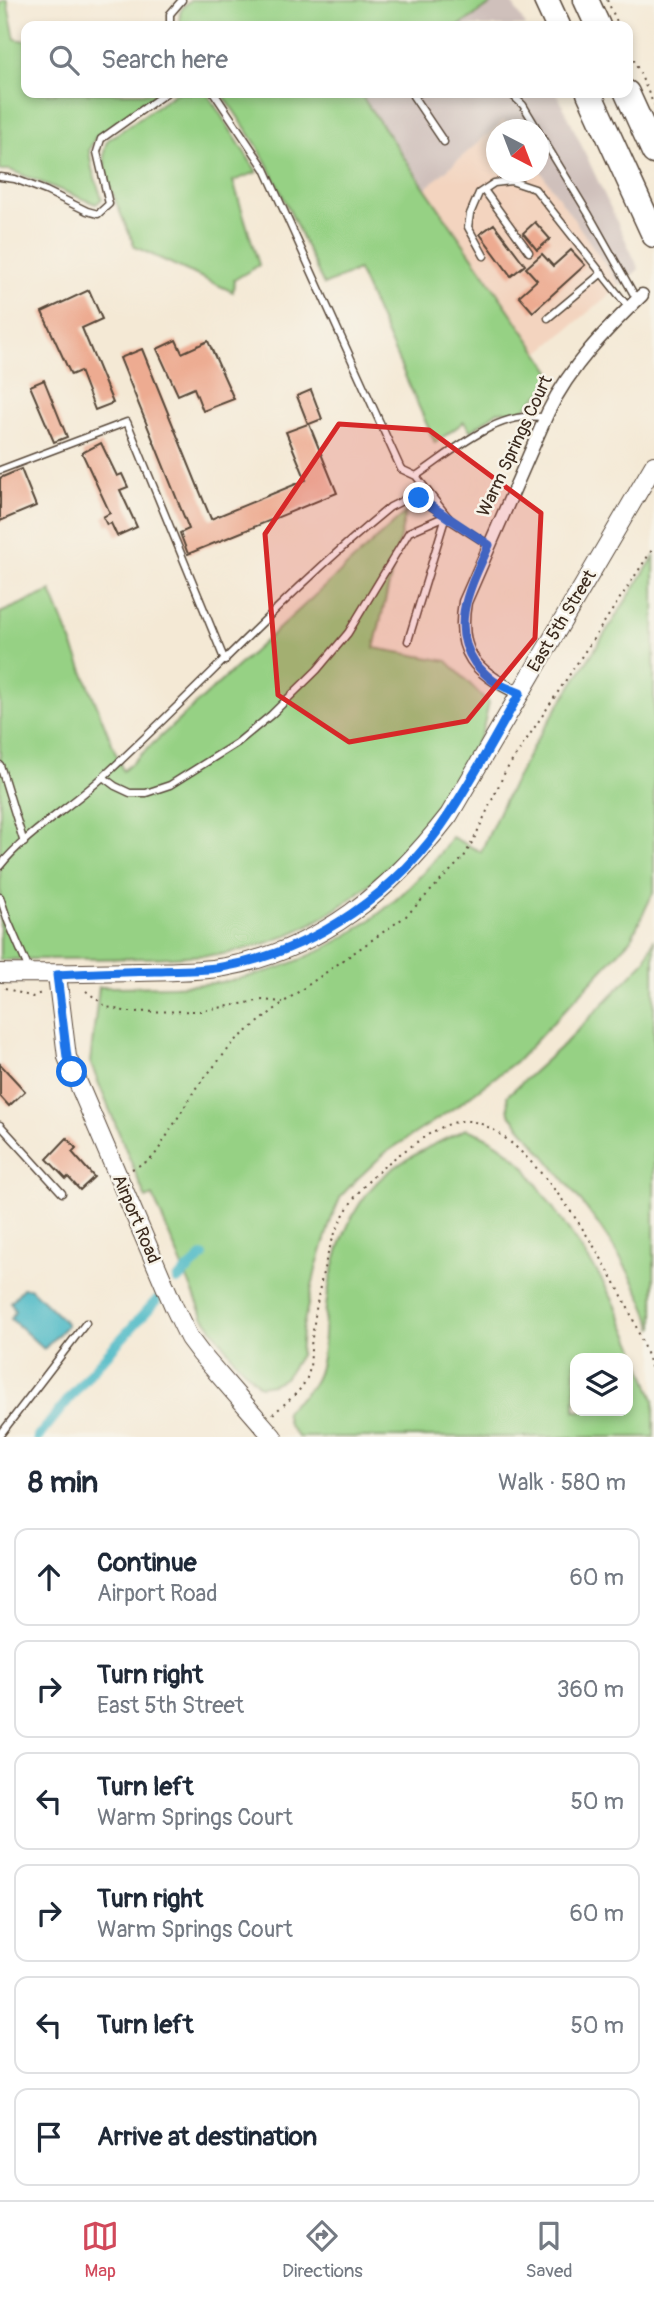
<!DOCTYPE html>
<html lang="en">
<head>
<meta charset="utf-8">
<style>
	body { margin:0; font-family:Pangolin,sans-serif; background:#f2f2f3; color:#1f2937 }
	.controls { position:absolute; right:21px; bottom:21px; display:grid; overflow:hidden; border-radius:14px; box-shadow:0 4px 10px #0003 }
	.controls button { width:63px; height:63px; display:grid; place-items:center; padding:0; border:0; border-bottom:2px solid #e0e1e3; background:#fff; color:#1f2937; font:35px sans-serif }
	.compass { position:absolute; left:486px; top:119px; width:63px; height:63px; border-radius:50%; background:#fff; box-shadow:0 4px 10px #0003; rotate:138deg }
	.stop { position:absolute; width:21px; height:21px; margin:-16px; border:5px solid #1a73e8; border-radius:50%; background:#fff }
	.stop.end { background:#1a73e8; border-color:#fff; box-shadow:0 2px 7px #0008 }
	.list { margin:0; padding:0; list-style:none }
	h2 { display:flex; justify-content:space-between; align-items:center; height:91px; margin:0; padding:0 28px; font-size:30px }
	h2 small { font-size:23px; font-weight:400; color:#747a83 }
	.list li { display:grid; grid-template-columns:46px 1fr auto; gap:21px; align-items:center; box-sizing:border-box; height:98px; margin:0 14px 14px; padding:0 14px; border:2px solid #e0e1e3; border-radius:14px }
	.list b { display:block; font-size:26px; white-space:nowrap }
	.list p { margin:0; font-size:23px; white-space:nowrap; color:#747a83 }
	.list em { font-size:23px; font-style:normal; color:#747a83 }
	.icon { flex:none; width:38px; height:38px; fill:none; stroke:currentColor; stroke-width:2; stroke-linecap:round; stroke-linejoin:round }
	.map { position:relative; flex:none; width:654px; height:1437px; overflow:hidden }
	.search { position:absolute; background:#fff; box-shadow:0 4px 10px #0003; left:21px; right:21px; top:21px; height:77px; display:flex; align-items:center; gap:18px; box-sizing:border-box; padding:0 24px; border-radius:14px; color:#747a83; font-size:26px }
	.sheet { height:763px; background:#fff }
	nav { display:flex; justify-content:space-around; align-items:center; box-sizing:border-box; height:98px; border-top:2px solid #e0e1e3; background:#fff; font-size:19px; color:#747a83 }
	nav a { display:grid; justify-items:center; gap:4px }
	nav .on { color:#d1495b }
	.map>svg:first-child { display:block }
	.built { fill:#f3d4bf }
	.industrial { fill:#cfc0bb }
	.green { fill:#96d184; stroke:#687e51; stroke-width:2; fill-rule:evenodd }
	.water { fill:#4cb9c6; stroke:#447272; stroke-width:2 }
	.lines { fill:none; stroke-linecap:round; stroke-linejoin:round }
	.canal { stroke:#4cb9c6; stroke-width:10 }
	.building { fill:#edab91 }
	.lane-casing { stroke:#574739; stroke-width:9 }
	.street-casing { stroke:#574739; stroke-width:15 }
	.secondary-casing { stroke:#574739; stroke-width:20 }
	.highway-casing { stroke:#574739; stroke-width:27 }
	.path { stroke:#574739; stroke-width:2; stroke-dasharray:2 5; stroke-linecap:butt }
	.lane { stroke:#fff; stroke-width:6 }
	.street { stroke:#fff; stroke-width:12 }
	.secondary { stroke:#fff; stroke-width:18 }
	.highway { stroke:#fff; stroke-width:24 }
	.route { stroke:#1a73e8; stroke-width:9 }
	.marked { fill:#d62828; fill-opacity:0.2; stroke:#d62828; stroke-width:5; stroke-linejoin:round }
	.labels { text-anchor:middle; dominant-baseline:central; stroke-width:5; stroke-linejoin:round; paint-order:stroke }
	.street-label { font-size:18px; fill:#3b2a1e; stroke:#f7f3e8 }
</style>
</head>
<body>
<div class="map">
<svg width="654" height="1437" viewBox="0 0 654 1437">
	<rect width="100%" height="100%" fill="#f7f3e8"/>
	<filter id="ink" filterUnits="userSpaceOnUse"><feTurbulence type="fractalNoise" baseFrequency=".0143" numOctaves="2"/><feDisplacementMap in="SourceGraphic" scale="14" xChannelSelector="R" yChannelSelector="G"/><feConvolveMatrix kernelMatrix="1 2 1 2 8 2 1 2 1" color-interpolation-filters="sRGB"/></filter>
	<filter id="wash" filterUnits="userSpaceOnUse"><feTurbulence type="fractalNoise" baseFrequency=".00686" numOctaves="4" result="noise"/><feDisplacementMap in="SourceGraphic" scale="28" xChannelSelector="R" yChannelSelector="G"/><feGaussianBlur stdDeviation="1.57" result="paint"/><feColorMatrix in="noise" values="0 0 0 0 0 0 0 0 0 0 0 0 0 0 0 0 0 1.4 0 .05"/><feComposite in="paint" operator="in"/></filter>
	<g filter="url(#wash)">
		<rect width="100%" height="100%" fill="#f4e9d5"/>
		<path class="built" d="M 504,120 L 511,129 L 496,130 L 496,172 L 538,172 L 539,169 L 620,286 L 539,353 L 426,188 Z"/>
		<path class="industrial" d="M 497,0 L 510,0 L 526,26 L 459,26 Z
			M 363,93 L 557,93 L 639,269 L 620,286 L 539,169 L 538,130 L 511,129 L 504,120 L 426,188 L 361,94 Z"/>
		<path class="green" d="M 3,0 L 7,0 L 15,39 L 26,41 L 26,93 L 158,93 L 95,138 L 89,150 L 92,169 L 102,199 L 96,204 L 10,170 L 0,170 L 0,3 Z
			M 191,0 L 497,0 L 459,26 L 181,26 C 178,13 180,8 191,0 Z
			M 176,93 L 207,93 L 257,172 L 233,181 L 259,265 L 234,280 L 233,292 L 135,247 C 126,224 93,161 108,140 Z
			M 222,93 L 363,93 L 361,95 L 551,371 L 547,387 L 521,412 L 498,411 L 471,431 L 464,422 L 435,443 L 358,270 L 324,285 L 273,175 L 256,144 Z
			M 406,512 L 374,648 L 447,661 L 489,703 C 486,713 485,724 481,734 C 472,753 460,771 449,789 C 399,871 325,934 229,953 C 215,956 200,955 187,956 C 124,961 62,957 0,960 L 0,613 L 51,591 L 123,771 Z
			M 654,557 L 654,891 L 631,939 L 519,1059 L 457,1106 L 385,1153 L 354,1182 L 341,1196 L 332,1217 L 317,1265 L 302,1331 L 300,1355 L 285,1378 L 272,1384 L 260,1386 L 238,1364 L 203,1316 L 153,1196 L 146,1199 L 90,1062 L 99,987 C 144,986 189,988 233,980 C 321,963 401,910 452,837 L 481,852 L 501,807 L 536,741 Z
			M 654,939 L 654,1329 C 628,1250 562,1177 509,1113 L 507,1096 L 566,1042 L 645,961 Z
			M 466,1129 C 489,1136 508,1149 525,1167 L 599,1275 L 615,1304 L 635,1349 L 654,1400 L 654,1437 L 298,1437 L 288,1425 L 285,1411 C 293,1403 305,1395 312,1385 C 326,1366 323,1329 326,1307 C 332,1258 350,1200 391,1170 C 414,1153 441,1141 466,1129 ZM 575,1358 L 628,1358 L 628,1411 L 575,1411 Z"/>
		<path class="water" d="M 23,1288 L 30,1288 L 66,1323 L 66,1326 L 44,1349 L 11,1319 L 15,1311 L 11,1302 Z"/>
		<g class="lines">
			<path class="canal" d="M 177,1280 L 203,1256
				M 38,1437 L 91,1372 L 156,1301"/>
		</g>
		<g id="blocks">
			<path class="building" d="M 535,222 L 550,239 L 537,250 L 523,233 Z
				M 494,224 L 525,265 L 511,276 L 480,234 Z
				M 571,250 L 585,265 L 533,312 L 519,296 L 537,280 L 526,268 L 542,254 L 553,266 Z
				M 89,290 L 102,319 L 82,328 L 113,403 L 95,410 L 80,371 L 71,375 L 42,312 Z
				M 176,340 L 182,353 L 208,341 L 234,399 L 203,411 L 194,388 L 178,395 L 157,349 Z
				M 142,349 L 211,519 L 306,480 L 286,432 L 308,424 L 297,396 L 311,390 L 322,419 L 309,424 L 337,493 L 188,554 L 180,533 L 189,529 L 120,358 Z
				M 44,380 L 67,437 L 54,442 L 30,386 Z
				M 101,443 L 117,476 L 122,474 L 128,487 L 120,490 L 137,527 L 117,536 L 111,523 L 107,525 L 103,517 L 110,513 L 82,453 Z
				M 21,469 L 36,506 L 0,521 L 0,478 Z
				M 0,1064 L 25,1091 L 9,1106 L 0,1096 Z
				M 67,1138 L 76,1148 L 72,1152 L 94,1177 L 80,1190 L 68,1177 L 66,1179 L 47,1159 Z"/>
		</g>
	</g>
	<g filter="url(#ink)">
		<use href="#blocks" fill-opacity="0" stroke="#574739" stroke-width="2"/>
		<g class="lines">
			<defs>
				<path id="lane" d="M 170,26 L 170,14 L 182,0
					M 214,93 L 265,169 L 401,469 L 416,476 C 452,452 500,408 545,418
					M 419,93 L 413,96 L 444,142
					M 510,93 L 523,105 L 538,130
					M 538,131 L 588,213 L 637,300
					M 0,177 L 15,179 L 46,191 L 87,211 L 98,214 L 109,204 L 97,152 L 101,139 L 166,93
					M 484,190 L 529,252
					M 484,256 L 468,227 L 470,214 L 479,193 L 494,183 L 511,181 L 535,189 L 629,308
					M 548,318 L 602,273
					M 0,470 L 127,422 L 225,661
					M 416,476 L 451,521 L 489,545
					M 408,641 L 446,516
					M 0,765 L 24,843
					M 103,777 L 115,786 L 130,793 L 146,793 L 170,785 L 237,743 L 271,715 L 317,670 L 348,633 L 409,532 L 446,516
					M 0,866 C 25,834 73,805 104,776 C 200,688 288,590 390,507 L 410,497 L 419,498 L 446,516
					M 0,897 L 8,921 L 30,972
					M 0,1125 L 62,1193
					M 0,1435 L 86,1323"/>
				<path id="street" d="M 519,693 C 476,673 456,653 465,602 L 548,412 C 571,365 605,331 642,295"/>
				<path id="secondary" d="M 0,973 C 47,974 93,973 139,972 C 168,971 196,972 225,967 C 322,949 390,891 449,815 L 654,465
					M 57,975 L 67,1057 L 174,1307 L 189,1338 L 201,1354 L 273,1437"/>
				<path id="highway" d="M 546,0 L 558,26
					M 586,0 L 598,26
					M 589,93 L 654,235
					M 627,93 L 654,152"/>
			</defs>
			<use href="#lane" class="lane-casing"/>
			<use href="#street" class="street-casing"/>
			<use href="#secondary" class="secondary-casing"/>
			<use href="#highway" class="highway-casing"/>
			<path class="path" d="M 607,0 L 619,26
				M 628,47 L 654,105
				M 5,988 L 32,997 L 43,992
				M 86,991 L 107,1007 L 128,1012 L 201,1011 L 263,1000 L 283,1002
				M 132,1169 L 150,1160 L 157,1152 L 196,1088 L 235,1041 L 284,1002 L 406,916 L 464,857 L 475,837 L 505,772 L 654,547
				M 273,1414 C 285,1403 303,1391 308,1375 C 312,1364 310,1349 312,1338 C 317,1300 323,1259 339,1224 C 355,1190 379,1168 410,1147 C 424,1137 444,1123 462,1121 C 520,1115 611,1267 631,1315 C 640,1334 646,1355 654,1374"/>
			<use href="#lane" class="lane"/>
			<use href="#street" class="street"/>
			<use href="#secondary" class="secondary"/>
			<use href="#highway" class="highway"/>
		</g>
	</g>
	<g class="lines" filter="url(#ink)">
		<path class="route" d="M 72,1072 L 67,1057 L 57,975 C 91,973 125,972 158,971 C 180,970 201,971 222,967 C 314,952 400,891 450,813 C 475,775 497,733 520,693 C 511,690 502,686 495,682 C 487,677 481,670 475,663 C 448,624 473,582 489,545 L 419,498"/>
	</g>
	<path class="marked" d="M 339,424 L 429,430 L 541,513 L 535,638 L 467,721 L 349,742 L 278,695 L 265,534 Z"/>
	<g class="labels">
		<g class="street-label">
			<text transform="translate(515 446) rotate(-65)">Warm Springs Court</text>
			<text transform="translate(562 621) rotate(-59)">East 5th Street</text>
			<text transform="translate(136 1219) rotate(67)">Airport Road</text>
		</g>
	</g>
</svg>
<div class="controls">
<button><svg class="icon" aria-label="layers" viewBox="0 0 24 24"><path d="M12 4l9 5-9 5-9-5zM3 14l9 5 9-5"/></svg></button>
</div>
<svg class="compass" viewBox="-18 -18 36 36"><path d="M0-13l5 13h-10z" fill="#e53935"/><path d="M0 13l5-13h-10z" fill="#747a83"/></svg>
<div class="stop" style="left:72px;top:1072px"></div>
<div class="stop end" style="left:419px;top:498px"></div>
<div class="search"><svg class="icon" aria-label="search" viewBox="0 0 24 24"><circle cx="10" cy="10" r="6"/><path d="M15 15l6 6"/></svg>Search here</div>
</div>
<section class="sheet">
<h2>8 min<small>Walk · 580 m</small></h2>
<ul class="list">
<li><svg class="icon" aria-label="ahead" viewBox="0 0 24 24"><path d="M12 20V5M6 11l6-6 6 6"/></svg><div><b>Continue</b><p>Airport Road</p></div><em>60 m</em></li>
<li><svg class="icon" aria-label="right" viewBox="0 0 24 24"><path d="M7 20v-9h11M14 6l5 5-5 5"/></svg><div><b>Turn right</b><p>East 5th Street</p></div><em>360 m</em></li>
<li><svg class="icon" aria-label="left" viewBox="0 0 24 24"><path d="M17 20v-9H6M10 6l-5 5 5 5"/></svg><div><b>Turn left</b><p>Warm Springs Court</p></div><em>50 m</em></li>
<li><svg class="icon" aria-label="right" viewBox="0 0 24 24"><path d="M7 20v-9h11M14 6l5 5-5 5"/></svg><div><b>Turn right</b><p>Warm Springs Court</p></div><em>60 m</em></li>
<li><svg class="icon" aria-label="left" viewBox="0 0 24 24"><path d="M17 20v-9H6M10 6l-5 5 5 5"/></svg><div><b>Turn left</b></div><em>50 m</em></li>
<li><svg class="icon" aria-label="arrive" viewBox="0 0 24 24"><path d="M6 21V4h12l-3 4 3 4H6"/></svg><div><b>Arrive at destination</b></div></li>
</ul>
</section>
<nav>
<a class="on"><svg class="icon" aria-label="map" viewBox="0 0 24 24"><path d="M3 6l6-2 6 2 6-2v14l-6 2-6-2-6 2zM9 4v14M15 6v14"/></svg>Map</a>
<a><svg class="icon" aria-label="directions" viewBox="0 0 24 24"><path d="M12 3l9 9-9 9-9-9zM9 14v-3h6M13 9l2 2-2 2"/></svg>Directions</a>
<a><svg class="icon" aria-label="saved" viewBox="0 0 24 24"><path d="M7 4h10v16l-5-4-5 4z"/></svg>Saved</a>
</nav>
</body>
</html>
